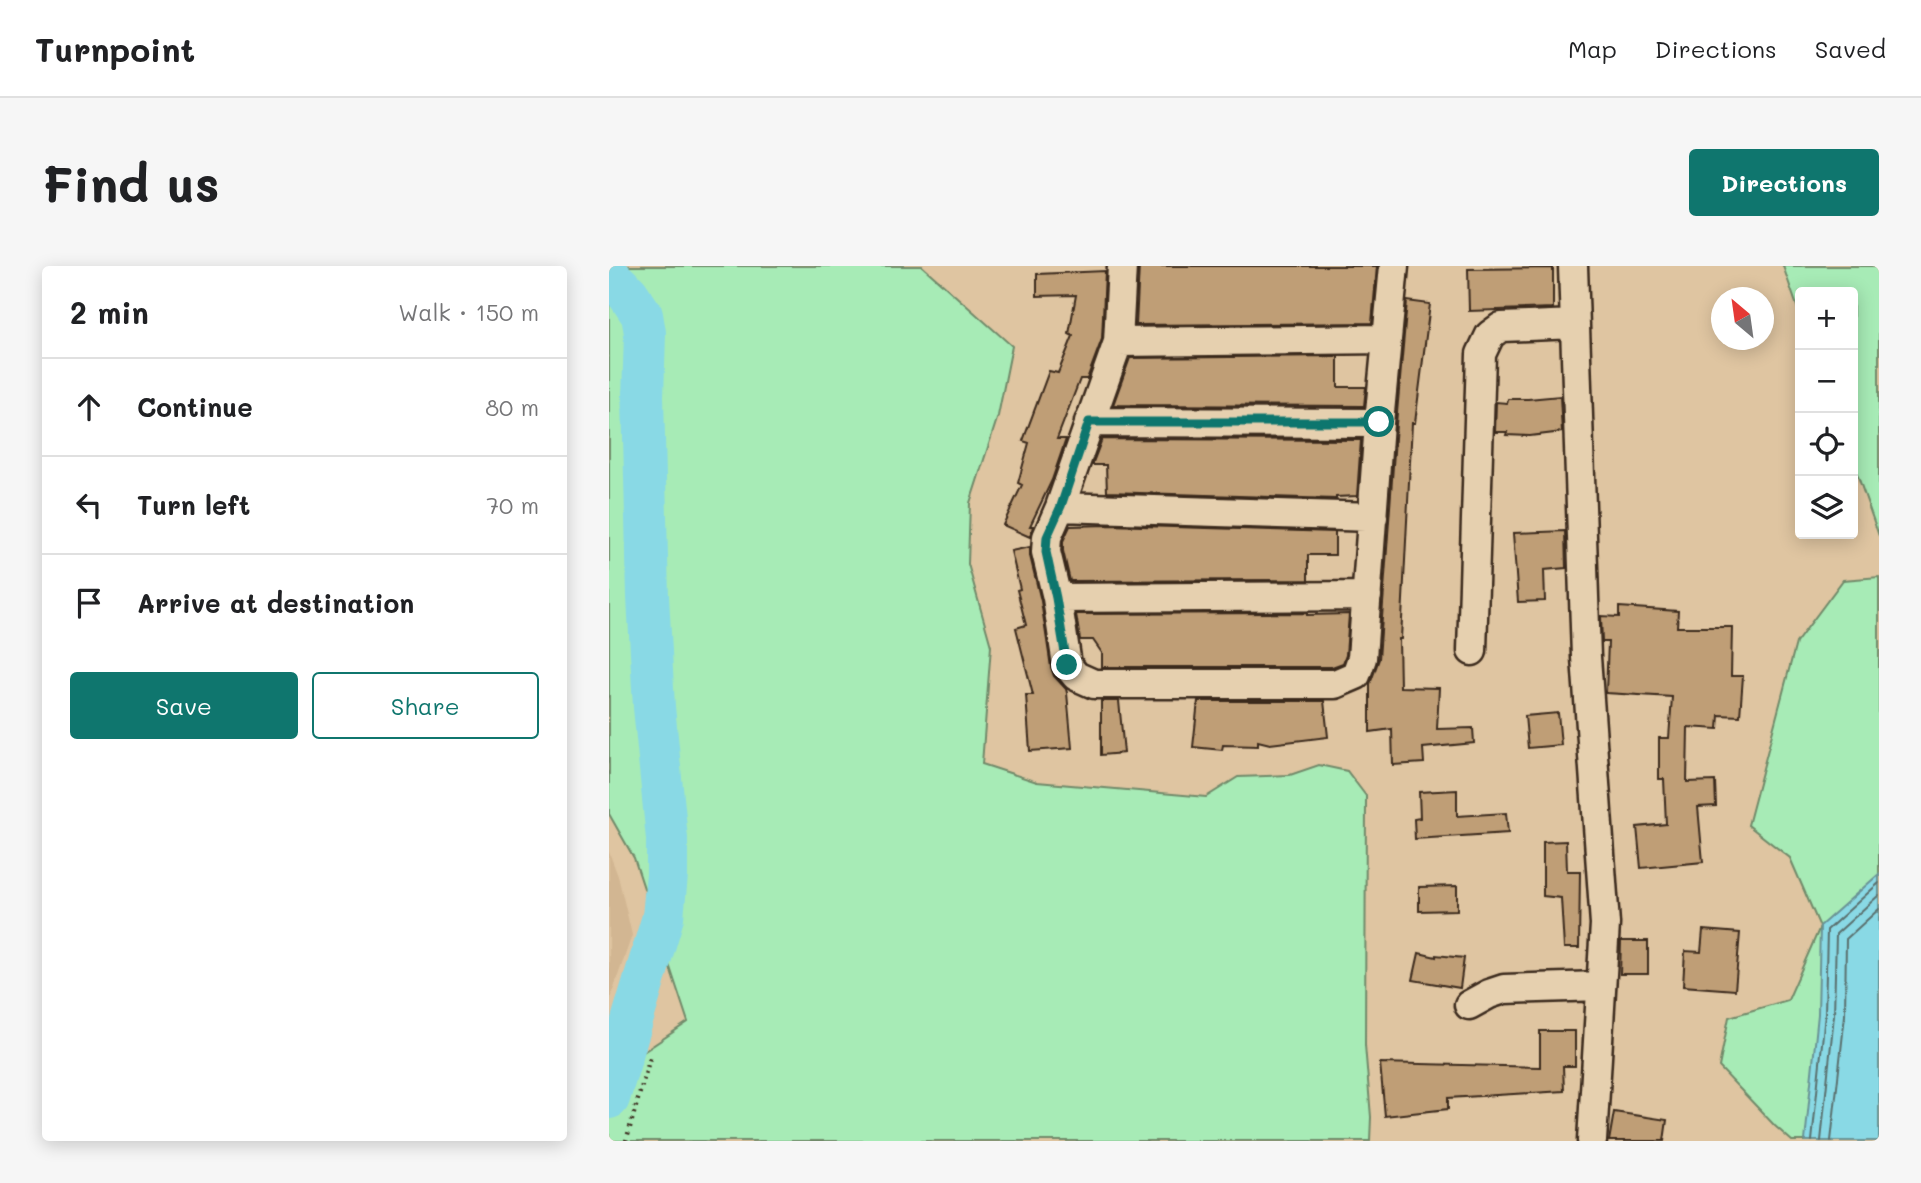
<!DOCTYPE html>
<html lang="en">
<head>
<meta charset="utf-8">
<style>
	body { margin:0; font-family:Mali,sans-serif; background:#f6f6f6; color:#202124 }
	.controls { position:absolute; right:21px; top:21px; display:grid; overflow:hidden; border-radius:7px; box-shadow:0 4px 18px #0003 }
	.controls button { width:63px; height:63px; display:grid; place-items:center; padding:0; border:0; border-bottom:2px solid #e0e0e0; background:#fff; color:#202124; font:35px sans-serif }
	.compass { position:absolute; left:1102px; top:21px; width:63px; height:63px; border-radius:50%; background:#fff; box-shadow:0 4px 18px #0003; rotate:331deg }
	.stop { position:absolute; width:21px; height:21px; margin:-16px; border:5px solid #0f766e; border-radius:50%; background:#fff }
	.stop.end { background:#0f766e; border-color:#fff; box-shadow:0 2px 7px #0008 }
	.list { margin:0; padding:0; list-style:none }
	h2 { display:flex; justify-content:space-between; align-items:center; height:91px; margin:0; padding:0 28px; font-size:30px }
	h2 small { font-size:23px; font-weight:400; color:#757577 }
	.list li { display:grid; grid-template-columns:46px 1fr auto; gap:21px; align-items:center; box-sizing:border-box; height:98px; padding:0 28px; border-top:2px solid #e0e0e0 }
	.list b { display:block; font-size:26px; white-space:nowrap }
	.list em { font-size:23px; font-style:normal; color:#757577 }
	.actions { display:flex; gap:14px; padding:21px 28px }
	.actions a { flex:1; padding:16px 0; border:2px solid #0f766e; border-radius:7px; text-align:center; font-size:24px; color:#0f766e }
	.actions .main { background:#0f766e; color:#fff }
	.icon { flex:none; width:38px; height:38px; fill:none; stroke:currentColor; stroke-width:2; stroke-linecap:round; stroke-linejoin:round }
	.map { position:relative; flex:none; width:1270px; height:875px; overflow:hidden; border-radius:7px }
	header { display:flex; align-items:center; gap:42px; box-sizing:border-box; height:98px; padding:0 35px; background:#fff; border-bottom:2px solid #e0e0e0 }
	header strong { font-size:33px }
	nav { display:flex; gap:38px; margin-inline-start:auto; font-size:24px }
	.intro { display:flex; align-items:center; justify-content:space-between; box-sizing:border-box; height:168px; padding:0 42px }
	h1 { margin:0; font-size:49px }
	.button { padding:18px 32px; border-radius:7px; background:#0f766e; color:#fff; font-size:24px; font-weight:700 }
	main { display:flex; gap:42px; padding:0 42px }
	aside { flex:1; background:#fff; border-radius:7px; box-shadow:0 4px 18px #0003 }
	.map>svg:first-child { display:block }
	.built { fill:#d2b692 }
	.green { fill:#a7ebb6; stroke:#718a6a; stroke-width:2 }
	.water { fill:#89d9e5; stroke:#6a9395; stroke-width:2 }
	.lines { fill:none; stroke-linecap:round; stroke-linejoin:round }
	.shore { stroke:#5a706e; stroke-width:2 }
	.river { stroke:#89d9e5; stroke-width:42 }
	.building { fill:#bf9e76; stroke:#3b2a1e; stroke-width:2 }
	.minor-casing { stroke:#3b2a1e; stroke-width:33 }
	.path { stroke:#3b2a1e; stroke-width:4.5; stroke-dasharray:2 5; stroke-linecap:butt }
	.minor { stroke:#e6d0af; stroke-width:28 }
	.route { stroke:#0f766e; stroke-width:9 }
</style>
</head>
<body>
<header>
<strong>Turnpoint</strong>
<nav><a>Map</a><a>Directions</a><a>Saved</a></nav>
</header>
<div class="intro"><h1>Find us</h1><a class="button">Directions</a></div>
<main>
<aside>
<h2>2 min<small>Walk · 150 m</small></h2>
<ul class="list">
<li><svg class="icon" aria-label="ahead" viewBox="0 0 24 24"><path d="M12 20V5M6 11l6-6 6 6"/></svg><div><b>Continue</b></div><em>80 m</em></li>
<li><svg class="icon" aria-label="left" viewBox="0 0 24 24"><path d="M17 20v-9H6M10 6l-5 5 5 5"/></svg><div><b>Turn left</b></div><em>70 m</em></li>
<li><svg class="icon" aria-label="arrive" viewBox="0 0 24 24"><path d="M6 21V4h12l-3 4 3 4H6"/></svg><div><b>Arrive at destination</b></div></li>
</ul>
<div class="actions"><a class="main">Save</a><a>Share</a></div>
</aside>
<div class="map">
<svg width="1270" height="875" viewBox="0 0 1270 875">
	<rect width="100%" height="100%" fill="#dfc5a1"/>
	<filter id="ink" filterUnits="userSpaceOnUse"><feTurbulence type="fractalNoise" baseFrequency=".0143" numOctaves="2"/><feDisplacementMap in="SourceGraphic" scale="14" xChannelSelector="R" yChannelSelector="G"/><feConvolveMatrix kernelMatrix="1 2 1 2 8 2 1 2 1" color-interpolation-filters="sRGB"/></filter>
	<g filter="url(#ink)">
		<path class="built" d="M 0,586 L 9,610 L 23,669 L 0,736 Z"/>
		<path class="green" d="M 0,0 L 313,0 L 403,80 L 389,150 L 361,237 L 359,298 L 382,380 L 373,498 L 428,516 L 597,531 L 629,511 L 681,509 L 710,499 L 738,505 L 757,530 L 756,779 L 762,851 L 761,875 L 0,875 L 0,809 L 79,756 L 25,592 L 0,548 Z
			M 1174,0 L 1270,0 L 1270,270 L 1244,196 L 1244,26 L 1191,26 L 1191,49 Z
			M 1270,311 L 1270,875 L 1183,875 L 1166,860 L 1110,801 L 1120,751 L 1179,734 L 1211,661 L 1181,592 L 1139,559 L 1187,377 L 1234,314 Z"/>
		<path class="water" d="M 1270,608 L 1270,875 L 1196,875 L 1209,748 L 1211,660 Z"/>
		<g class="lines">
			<path class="shore" d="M 1203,875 L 1216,748 L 1218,664 L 1270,617
				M 1212,875 L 1225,749 L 1227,668 L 1270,629
				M 1222,875 L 1236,749 L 1237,673 L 1270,643"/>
			<path class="river" d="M 0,10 L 19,28 L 33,49 L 36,67 L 34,131 L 39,331 L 45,441 L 58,573 L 58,609 L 54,651 L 0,832"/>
		</g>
		<path class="building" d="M 530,0 L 768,0 L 763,57 L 527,59 Z
			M 944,2 L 944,42 L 860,45 L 859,3 Z
			M 496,5 L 493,73 L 478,113 L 471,113 L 448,173 L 457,173 L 443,214 L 421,260 L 424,260 L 421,271 L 394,259 L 413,219 L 409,217 L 420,177 L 414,175 L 440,105 L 449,107 L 464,70 L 460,68 L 467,29 L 428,30 L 428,8 Z
			M 798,35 L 821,38 L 806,157 L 803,157 L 792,373 L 790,373 L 791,421 L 830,422 L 828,463 L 864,462 L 865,477 L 814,482 L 815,497 L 784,499 L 783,463 L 761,466 L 761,418 L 770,393 L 787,158 Z
			M 729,90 L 729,121 L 757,121 L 755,140 L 504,139 L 521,92 Z
			M 951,130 L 953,166 L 921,170 L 897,169 L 898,166 L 886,166 L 887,136 L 898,137 L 899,133 L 919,133 Z
			M 493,173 L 752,174 L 748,230 L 727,231 L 727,233 L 498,226 L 497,199 L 483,199 Z
			M 461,260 L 499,259 L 726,266 L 726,289 L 699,289 L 699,314 L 461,315 L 454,285 L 454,275 Z
			M 956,265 L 957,302 L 935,304 L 936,335 L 909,336 L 904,267 Z
			M 421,281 L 421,290 L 432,335 L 442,401 L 445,410 L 457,423 L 458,427 L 463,482 L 421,485 L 417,429 L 424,429 L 407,362 L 417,359 L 408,324 L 411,323 L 402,285 Z
			M 1010,341 L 1069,345 L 1068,361 L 1123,361 L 1122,410 L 1134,410 L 1131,450 L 1110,449 L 1109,463 L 1079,461 L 1078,516 L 1106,515 L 1107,540 L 1089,541 L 1094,596 L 1032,602 L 1028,561 L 1057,558 L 1055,513 L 1050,513 L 1050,472 L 1060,472 L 1063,431 L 997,427 L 999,376 L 993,376 L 992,350 L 1010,351 Z
			M 698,347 L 698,349 L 740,348 L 737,389 L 734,397 L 723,401 L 493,401 L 493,387 L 484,374 L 471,374 L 467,348 Z
			M 492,435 L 510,435 L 515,487 L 492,489 Z
			M 589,435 L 715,435 L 719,471 L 661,478 L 649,475 L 649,480 L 614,479 L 613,484 L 584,481 Z
			M 949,447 L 952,479 L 919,482 L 916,450 Z
			M 848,524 L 848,550 L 897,547 L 899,567 L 806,573 L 805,553 L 811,552 L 810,526 Z
			M 957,575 L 958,605 L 971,605 L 970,682 L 955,682 L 952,632 L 934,630 L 934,576 Z
			M 848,620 L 848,644 L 810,645 L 810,621 Z
			M 1094,664 L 1131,667 L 1126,724 L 1074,720 L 1076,685 L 1092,686 Z
			M 1012,675 L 1039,675 L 1039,708 L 1011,708 Z
			M 810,687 L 827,691 L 827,689 L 855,692 L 851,722 L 804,714 Z
			M 931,765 L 966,765 L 966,800 L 954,800 L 955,825 L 839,832 L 839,843 L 776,850 L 771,797 L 931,801 Z
			M 1005,846 L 1058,854 L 1055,875 L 1000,875 Z"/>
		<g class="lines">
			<defs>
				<path id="minor" d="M 513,0 L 509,76 L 451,241 L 438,271 L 437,286 L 448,332 L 458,399 L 467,410 L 485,418 L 726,418 L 747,409 L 753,392 L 770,157 L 785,0
					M 964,0 L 977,391 L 996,658 L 983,875
					M 509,76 L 778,73
					M 480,156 L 770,157
					M 451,241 L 764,251
					M 448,332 L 758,330
					M 863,385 L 872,88 L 881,69 L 892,61 L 966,58
					M 860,739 L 880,728 L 895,723 L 992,720"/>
			</defs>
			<use href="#minor" class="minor-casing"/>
			<path class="path" d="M 17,875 L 42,788"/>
			<use href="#minor" class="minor"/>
		</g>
	</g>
	<g class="lines" filter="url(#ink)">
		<path class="route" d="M 458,399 L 447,332 L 437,286 L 438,271 L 452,240 L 480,156 L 770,156"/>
	</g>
</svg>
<div class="controls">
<button>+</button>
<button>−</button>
<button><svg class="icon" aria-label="locate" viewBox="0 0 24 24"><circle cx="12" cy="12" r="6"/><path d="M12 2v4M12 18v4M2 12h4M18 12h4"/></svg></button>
<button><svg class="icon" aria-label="layers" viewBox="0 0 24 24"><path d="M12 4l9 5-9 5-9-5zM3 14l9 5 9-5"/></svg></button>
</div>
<svg class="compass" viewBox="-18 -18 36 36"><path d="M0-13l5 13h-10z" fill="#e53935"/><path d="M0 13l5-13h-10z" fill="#757577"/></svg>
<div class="stop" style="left:770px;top:156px"></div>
<div class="stop end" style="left:458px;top:399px"></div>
</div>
</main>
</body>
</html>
